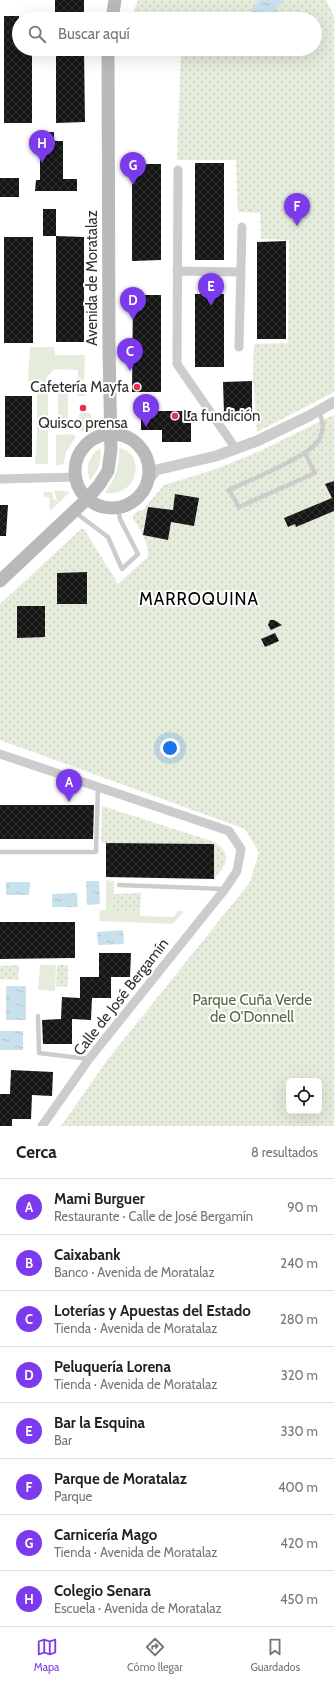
<!DOCTYPE html>
<html lang="es">
<head>
<meta charset="utf-8">
<style>
	body { margin:0; font-family:Cabin,sans-serif; background:#f2f2f2; color:#222 }
	.controls { position:absolute; right:12px; bottom:12px; display:grid; overflow:hidden; border-radius:6px; box-shadow:0 4px 16px #0002 }
	.controls button { width:36px; height:36px; display:grid; place-items:center; padding:0; border:0; border-bottom:1px solid #e0e0e0; background:#fff; color:#222; font:20px sans-serif }
	.you { position:absolute; left:170px; top:748px; width:14px; height:14px; margin:-10px; border:3px solid #fff; border-radius:50%; background:#1a73e8; box-shadow:0 0 0 6px #1a73e833 }
	.badge { display:grid; place-items:center; width:26px; height:26px; border-radius:50%; background:#7c3aed; color:#fff; font-size:13px; font-weight:700 }
	.pin { position:absolute; translate:-50% -33px; filter:drop-shadow(0 1px 2px #0008) }
	.pin::after { content:''; position:absolute; top:21px; width:14px; height:12px; background:inherit; clip-path:polygon(0 0,100% 0,50% 100%) }
	.list { margin:0; padding:0; list-style:none }
	h2 { display:flex; justify-content:space-between; align-items:center; height:52px; margin:0; padding:0 16px; font-size:17px }
	h2 small { font-size:13px; font-weight:400; color:#767676 }
	.list li { display:grid; grid-template-columns:26px 1fr auto; gap:12px; align-items:center; box-sizing:border-box; height:56px; padding:0 16px; border-top:1px solid #e0e0e0 }
	.list b { display:block; font-size:15px; white-space:nowrap }
	.list p { margin:0; font-size:13px; white-space:nowrap; color:#767676 }
	.list em { font-size:13px; font-style:normal; color:#767676 }
	.icon { flex:none; width:22px; height:22px; fill:none; stroke:currentColor; stroke-width:2; stroke-linecap:round; stroke-linejoin:round }
	.map { position:relative; flex:none; width:334px; height:1126px; overflow:hidden }
	.search { position:absolute; background:#fff; box-shadow:0 4px 16px #0002; left:12px; right:12px; top:12px; height:44px; display:flex; align-items:center; gap:10px; box-sizing:border-box; padding:0 14px; border-radius:22px; color:#767676; font-size:15px }
	.sheet { height:500px; background:#fff }
	nav { display:flex; justify-content:space-around; align-items:center; box-sizing:border-box; height:56px; border-top:1px solid #e0e0e0; background:#fff; font-size:11px; color:#767676 }
	nav a { display:grid; justify-items:center; gap:2px }
	nav .on { color:#7c3aed }
	.map>svg:first-child { display:block }
	.green { fill:#e6ecdc }
	.park { fill:url(#park-dots); fill-rule:evenodd }
	.water { fill:url(#water-ripples) }
	.building { fill:url(#building-cross-hatch) }
	.lines { fill:none; stroke-linecap:round; stroke-linejoin:round }
	.service { stroke:#ccc; stroke-width:4.5 }
	.minor { stroke:#ccc; stroke-width:9 }
	.tertiary { stroke:#ccc; stroke-width:11 }
	.secondary { stroke:#b9b9b9; stroke-width:13 }
	.poi-dot { fill:#e5314c; stroke:#fff; stroke-width:1.5 }
	.labels { text-anchor:middle; dominant-baseline:central; stroke-width:4; stroke-linejoin:round; paint-order:stroke }
	.street-label { font-size:15px; fill:#2f2f2f; stroke:#fff }
	.poi-label { font-size:15px; fill:#2f2f2f; stroke:#fff; text-anchor:end }
	.park-label { font-size:15px; fill:#556b3c; stroke:#fff }
	.quarter-label { font-size:17px; letter-spacing:1px; fill:#000; stroke:#fff }
</style>
</head>
<body>
<div class="map">
<svg width="334" height="1126" viewBox="0 0 334 1126">
	<defs>
		<pattern id="park-dots" width="8" height="8" patternUnits="userSpaceOnUse"><rect width="8" height="8" fill="#e6ecdc"/><path d="M2 2h.1M6 6h.1" fill="none" stroke="#c6cbbd" stroke-width="1.8" stroke-linecap="round"/></pattern>
		<pattern id="water-ripples" width="26" height="14" patternUnits="userSpaceOnUse"><rect width="26" height="14" fill="#c9e1ec"/><path d="M2 4q2-2 4 0t4 0M15 11q2-2 4 0t4 0" fill="none" stroke="#adc1cb"/></pattern>
		<pattern id="building-cross-hatch" width="8" height="8" patternUnits="userSpaceOnUse"><rect width="8" height="8" fill="#161616"/><path d="M0 0l8 8M0 8l8-8" fill="none" stroke="#303030"/></pattern>
	</defs>
	<rect width="100%" height="100%" fill="#fff"/>
	<path class="green" d="M 30,347 L 54,347 L 55,355 L 85,355 L 84,379 L 80,383 L 82,389 L 86,390 L 85,396 L 78,396 L 78,370 L 54,369 L 47,377 L 46,382 L 28,381 Z
		M 61,382 L 65,383 L 68,386 L 68,418 L 65,421 L 61,421 L 58,418 L 58,386 Z
		M 39,384 L 46,385 L 48,387 L 48,464 L 35,464 L 37,436 L 37,389 Z
		M 79,413 L 91,413 L 91,425 L 82,432 L 78,429 Z
		M 72,434 L 76,437 L 66,452 L 64,463 L 61,465 L 56,465 L 56,435 Z
		M 100,448 C 102,461 99,471 90,480 C 85,467 89,456 100,448 Z
		M 119,448 C 144,451 142,496 106,493 L 105,492 C 116,478 120,465 119,448 Z
		M 54,490 L 70,492 L 50,511 L 49,498 L 44,496 L 43,492 L 52,492 L 54,500 L 56,500 L 58,504 Z
		M 106,880 L 114,881 L 114,911 L 140,910 L 140,916 L 174,917 L 178,911 L 184,911 L 173,924 L 99,921 L 100,910 L 106,910 Z
		M 40,965 L 56,965 L 55,991 L 38,990 Z"/>
	<path class="park" d="M 138,0 L 326,0 L 334,16 L 334,392 L 257,432 L 253,377 L 254,344 L 288,343 L 289,240 L 261,239 L 260,213 L 238,212 L 236,160 L 177,160 L 181,51 L 129,53 L 129,49 L 315,49 L 315,19 L 133,19 L 134,10 Z
		M 333,415 L 334,416 L 334,1126 L 61,1126 L 108,1059 L 250,882 L 259,852 L 245,829 L 0,740 L 0,604 L 81,529 L 84,529 L 118,584 L 148,557 C 149,543 139,528 132,516 L 139,510 L 142,511 L 164,485 L 216,469 L 260,451 ZM 289,1081 L 319,1081 L 319,1111 L 289,1111 Z
		M 102,806 L 215,842 C 233,854 226,866 214,879 L 214,844 L 101,843 Z
		M 141,893 L 140,910 L 114,911 L 114,894 Z
		M 19,965 L 18,980 L 0,979 L 0,966 Z
		M 57,965 L 68,965 L 68,984 L 66,987 L 56,986 Z"/>
	<path class="water" d="M 259,0 L 285,0 L 276,8 L 281,19 L 251,19 L 251,12 Z
		M 86,881 L 99,881 L 100,904 L 87,905 Z
		M 6,882 L 30,882 L 29,895 L 6,895 Z
		M 77,893 L 78,907 L 52,907 L 52,894 Z
		M 123,930 L 124,944 L 98,945 L 97,932 Z
		M 6,986 L 26,986 L 26,1020 L 6,1020 Z
		M 0,1031 L 23,1031 L 23,1050 L 0,1050 Z"/>
	<path class="building" d="M 55,0 L 84,0 L 84,19 L 55,19 Z
		M 4,16 L 19,16 L 19,49 L 32,49 L 32,123 L 4,123 Z
		M 56,49 L 84,49 L 85,122 L 56,123 Z
		M 45,132 L 54,132 L 54,141 L 63,141 L 63,179 L 77,179 L 77,191 L 35,191 L 36,180 L 40,180 L 40,150 L 45,150 Z
		M 195,163 L 224,163 L 224,260 L 195,260 Z
		M 132,164 L 161,164 L 161,260 L 132,261 Z
		M 0,178 L 19,178 L 19,197 L 0,197 Z
		M 43,209 L 56,209 L 56,236 L 43,236 Z
		M 56,236 L 84,237 L 84,342 L 56,342 Z
		M 4,237 L 33,237 L 33,343 L 4,343 Z
		M 286,241 L 286,339 L 257,339 L 257,242 Z
		M 195,294 L 224,294 L 224,367 L 195,367 Z
		M 133,295 L 161,295 L 161,392 L 132,392 Z
		M 252,381 L 252,414 L 224,414 L 223,382 Z
		M 5,396 L 32,396 L 32,457 L 5,457 Z
		M 141,411 L 191,411 L 191,442 L 162,442 L 162,430 L 141,430 Z
		M 334,481 L 334,511 L 296,527 L 295,524 L 288,527 L 284,518 L 332,498 L 325,484 Z
		M 175,494 L 199,498 L 194,526 L 171,522 L 168,540 L 143,535 L 148,507 L 173,510 Z
		M 0,505 L 8,505 L 6,536 L 0,536 Z
		M 87,572 L 87,604 L 57,604 L 57,573 Z
		M 17,606 L 45,606 L 45,637 L 17,638 Z
		M 270,620 L 274,620 L 282,625 L 271,630 L 268,625 Z
		M 275,633 L 279,641 L 265,647 L 261,639 Z
		M 0,805 L 94,805 L 93,839 L 0,839 Z
		M 106,843 L 214,844 L 214,879 L 106,877 Z
		M 0,922 L 75,922 L 75,958 L 0,959 Z
		M 99,953 L 131,953 L 130,977 L 111,977 L 111,998 L 92,998 L 91,1020 L 72,1019 L 72,1044 L 43,1044 L 42,1020 L 61,1019 L 62,997 L 80,998 L 80,977 L 99,977 Z
		M 11,1070 L 53,1072 L 52,1096 L 32,1095 L 31,1119 L 12,1119 L 12,1126 L 0,1126 L 0,1094 L 10,1094 Z"/>
	<g class="lines">
		<path class="service" d="M 305,453 L 315,473 L 239,507 L 229,490 C 249,480 312,456 320,438 C 325,428 322,420 319,411
			M 76,513 L 108,537 L 122,569 L 138,554 L 120,519 L 118,508
			M 0,852 L 96,852 L 98,787
			M 119,885 L 225,889
			M 38,1016 L 39,1053 L 89,1059"/>
		<path class="minor" d="M 178,170 L 177,364 L 236,449
			M 177,271 L 241,272
			M 239,347 L 242,227
			M 0,479 L 76,477
			M 0,754 L 229,831 L 241,849 L 237,871 L 225,889 L 89,1059 L 42,1126"/>
		<path class="tertiary" d="M 148,480 L 156,470 L 216,456 L 257,441 L 309,416 L 334,402"/>
		<path class="secondary" d="M 112,19 L 115,0
			M75 471a37 37 0 1 1 74 0a37 37 0 1 1-74 0Z
			M 0,581 L 87,499 L 99,485 L 108,471 L 111,449 L 109,350 L 108,49"/>
	</g>
	<g class="poi-dot">
		<circle cx="137" cy="387" r="4"/>
		<circle cx="83" cy="408" r="4"/>
		<circle cx="175" cy="416" r="4"/>
	</g>
	<g class="labels">
		<g class="street-label">
			<text transform="translate(92 278) rotate(-90)">Avenida de Moratalaz</text>
			<text transform="translate(121 997) rotate(-52)">Calle de José Bergamín</text>
		</g>
		<g class="poi-label">
			<text x="129" y="387">Cafetería Mayfa</text>
			<text x="183" y="416" text-anchor="start">La fundición</text>
			<text x="83" y="423" text-anchor="middle">Quisco prensa</text>
		</g>
		<g class="park-label">
			<text x="252" y="1000">Parque Cuña Verde<tspan x="252" dy="17">de O'Donnell</tspan></text>
		</g>
		<g class="quarter-label">
			<text x="199" y="599">MARROQUINA</text>
		</g>
	</g>
</svg>
<div class="controls">
<button><svg class="icon" aria-label="locate" viewBox="0 0 24 24"><circle cx="12" cy="12" r="6"/><path d="M12 2v4M12 18v4M2 12h4M18 12h4"/></svg></button>
</div>
<div class="you"></div>
<div class="pin badge" style="left:69px;top:802px">A</div>
<div class="pin badge" style="left:146px;top:427px">B</div>
<div class="pin badge" style="left:130px;top:371px">C</div>
<div class="pin badge" style="left:133px;top:320px">D</div>
<div class="pin badge" style="left:211px;top:306px">E</div>
<div class="pin badge" style="left:297px;top:226px">F</div>
<div class="pin badge" style="left:133px;top:185px">G</div>
<div class="pin badge" style="left:42px;top:163px">H</div>
<div class="search"><svg class="icon" aria-label="search" viewBox="0 0 24 24"><circle cx="10" cy="10" r="6"/><path d="M15 15l6 6"/></svg>Buscar aquí</div>
</div>
<section class="sheet">
<h2>Cerca<small>8 resultados</small></h2>
<ul class="list">
<li><span class="badge">A</span><div><b>Mami Burguer</b><p>Restaurante · Calle de José Bergamín</p></div><em>90 m</em></li>
<li><span class="badge">B</span><div><b>Caixabank</b><p>Banco · Avenida de Moratalaz</p></div><em>240 m</em></li>
<li><span class="badge">C</span><div><b>Loterías y Apuestas del Estado</b><p>Tienda · Avenida de Moratalaz</p></div><em>280 m</em></li>
<li><span class="badge">D</span><div><b>Peluquería Lorena</b><p>Tienda · Avenida de Moratalaz</p></div><em>320 m</em></li>
<li><span class="badge">E</span><div><b>Bar la Esquina</b><p>Bar</p></div><em>330 m</em></li>
<li><span class="badge">F</span><div><b>Parque de Moratalaz</b><p>Parque</p></div><em>400 m</em></li>
<li><span class="badge">G</span><div><b>Carnicería Mago</b><p>Tienda · Avenida de Moratalaz</p></div><em>420 m</em></li>
<li><span class="badge">H</span><div><b>Colegio Senara</b><p>Escuela · Avenida de Moratalaz</p></div><em>450 m</em></li>
</ul>
</section>
<nav>
<a class="on"><svg class="icon" aria-label="map" viewBox="0 0 24 24"><path d="M3 6l6-2 6 2 6-2v14l-6 2-6-2-6 2zM9 4v14M15 6v14"/></svg>Mapa</a>
<a><svg class="icon" aria-label="directions" viewBox="0 0 24 24"><path d="M12 3l9 9-9 9-9-9zM9 14v-3h6M13 9l2 2-2 2"/></svg>Cómo llegar</a>
<a><svg class="icon" aria-label="saved" viewBox="0 0 24 24"><path d="M7 4h10v16l-5-4-5 4z"/></svg>Guardados</a>
</nav>
</body>
</html>
